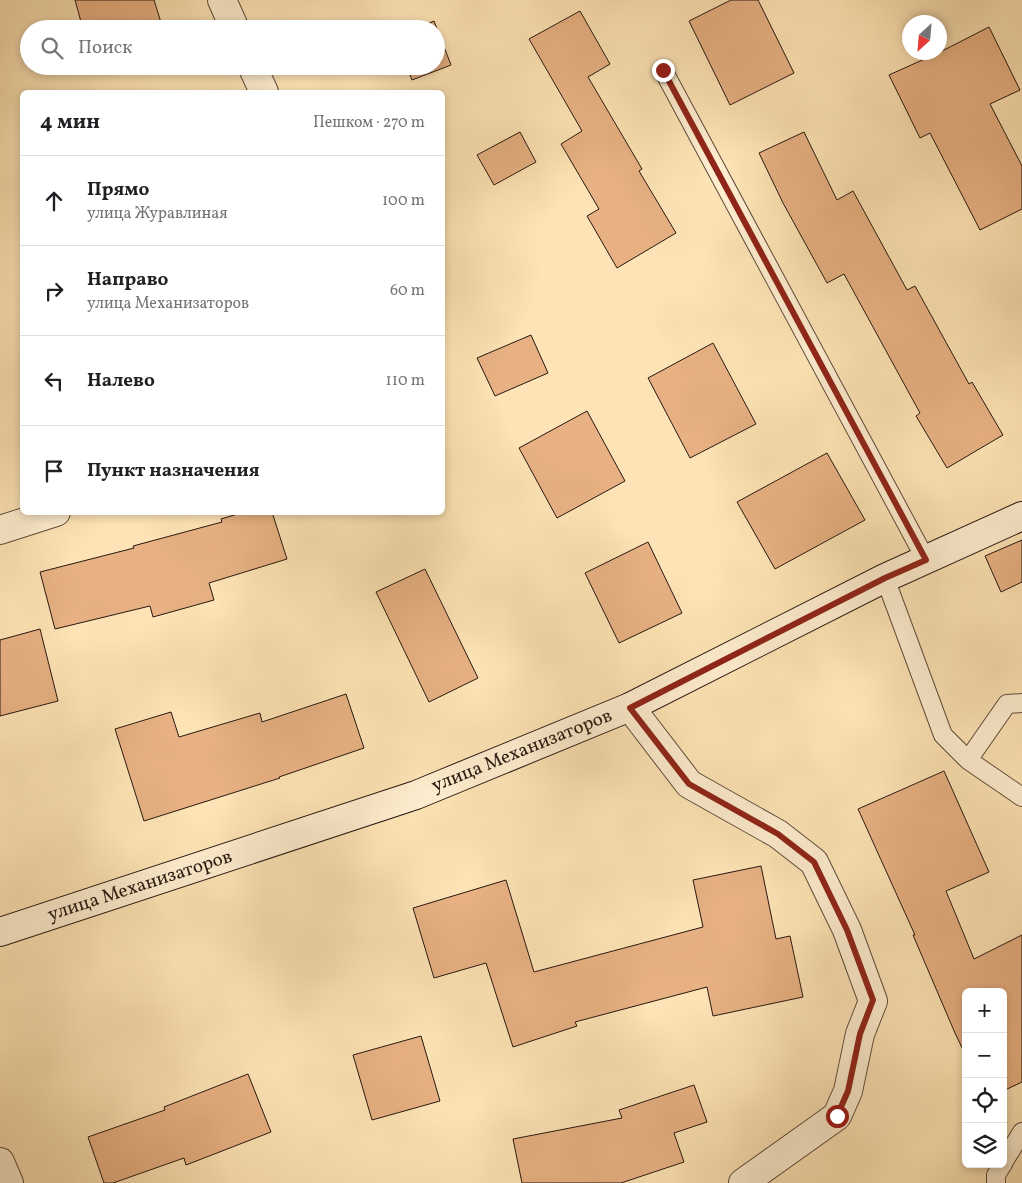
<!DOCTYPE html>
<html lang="ru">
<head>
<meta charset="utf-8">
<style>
	body { margin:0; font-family:Vollkorn,serif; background:#f2f2f2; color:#202124 }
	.controls { position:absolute; right:15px; bottom:15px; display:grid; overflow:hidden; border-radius:8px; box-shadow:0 2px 8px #0003 }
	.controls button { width:45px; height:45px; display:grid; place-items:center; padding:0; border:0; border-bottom:1px solid #e0e0e0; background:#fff; color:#202124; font:25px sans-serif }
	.compass { position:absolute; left:902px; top:15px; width:45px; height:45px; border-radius:50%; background:#fff; box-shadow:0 2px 8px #0003; rotate:206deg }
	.stop { position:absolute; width:15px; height:15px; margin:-11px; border:4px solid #8f2418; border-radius:50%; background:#fff }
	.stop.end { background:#8f2418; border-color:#fff; box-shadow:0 1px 5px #0008 }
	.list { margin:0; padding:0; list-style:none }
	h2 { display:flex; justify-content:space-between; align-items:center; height:65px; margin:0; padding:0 20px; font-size:21px }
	h2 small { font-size:16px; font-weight:400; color:#757577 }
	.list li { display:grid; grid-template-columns:32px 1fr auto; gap:15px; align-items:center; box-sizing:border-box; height:90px; padding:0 20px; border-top:1px solid #e0e0e0 }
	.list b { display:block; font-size:19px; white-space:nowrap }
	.list p { margin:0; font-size:16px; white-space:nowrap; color:#757577 }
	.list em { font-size:16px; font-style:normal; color:#757577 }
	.icon { flex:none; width:28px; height:28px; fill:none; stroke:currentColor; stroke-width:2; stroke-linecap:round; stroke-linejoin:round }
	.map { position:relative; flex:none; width:1022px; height:1183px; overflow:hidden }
	.search { position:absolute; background:#fff; box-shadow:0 2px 8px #0003; left:20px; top:20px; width:425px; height:55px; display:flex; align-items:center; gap:12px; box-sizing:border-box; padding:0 18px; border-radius:28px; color:#757577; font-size:19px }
	.panel { position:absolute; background:#fff; box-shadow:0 2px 8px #0003; left:20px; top:90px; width:425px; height:425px; border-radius:8px }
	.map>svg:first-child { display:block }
	.building { fill:#e7b183; stroke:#281810 }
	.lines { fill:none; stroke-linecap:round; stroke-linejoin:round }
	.lane-casing { stroke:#5d4b39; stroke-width:20 }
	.street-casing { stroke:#5d4b39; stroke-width:30 }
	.secondary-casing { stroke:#281810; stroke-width:30 }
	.lane { stroke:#feedcf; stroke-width:18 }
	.street { stroke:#feedcf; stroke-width:28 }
	.secondary { stroke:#feedcf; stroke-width:28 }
	.route { stroke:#8f2418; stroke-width:6 }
	.labels { text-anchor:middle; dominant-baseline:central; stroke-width:4; stroke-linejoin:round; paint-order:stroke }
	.street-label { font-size:19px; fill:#281810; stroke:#feedcf }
</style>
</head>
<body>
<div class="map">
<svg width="1022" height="1183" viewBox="0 0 1022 1183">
	<rect width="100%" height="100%" fill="#fde3b5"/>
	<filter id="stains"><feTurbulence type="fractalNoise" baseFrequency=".004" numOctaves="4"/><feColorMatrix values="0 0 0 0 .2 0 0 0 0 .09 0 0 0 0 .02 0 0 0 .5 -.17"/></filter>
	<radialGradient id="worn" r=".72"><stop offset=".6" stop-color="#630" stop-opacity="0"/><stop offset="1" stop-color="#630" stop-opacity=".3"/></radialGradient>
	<path class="building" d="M 75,0 L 154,0 L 163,29 L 83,29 Z
		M 731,0 L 758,0 L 794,73 L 730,105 L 689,21 Z
		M 580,11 L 610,64 L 588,77 L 642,169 L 639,171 L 676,233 L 617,268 L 587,216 L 599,209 L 561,144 L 582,131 L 529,39 Z
		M 434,21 L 451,65 L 412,80 L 406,66 L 436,66 L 436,29 L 415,29 Z
		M 989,27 L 1020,90 L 990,104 L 1022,166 L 1022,209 L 980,230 L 930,133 L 920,138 L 889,75 L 940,52 Z
		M 520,132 L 536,162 L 494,185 L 477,155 Z
		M 804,132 L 837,200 L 853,191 L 907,290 L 915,286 L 969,384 L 972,382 L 1003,435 L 947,468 L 916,416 L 920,413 L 844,274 L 827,283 L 783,203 L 759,153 Z
		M 531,335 L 548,373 L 495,396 L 477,358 Z
		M 713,343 L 756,424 L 690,458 L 648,378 Z
		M 587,411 L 625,481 L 557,518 L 519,448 Z
		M 827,453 L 865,520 L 775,569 L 737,502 Z
		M 244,512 L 272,512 L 287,559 L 209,583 L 214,600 L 153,617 L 150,606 L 55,629 L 40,572 L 134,548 L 133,546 L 222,522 L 221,519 Z
		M 1022,540 L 1022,582 L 1001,592 L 985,556 Z
		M 648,542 L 682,613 L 619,643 L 585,573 Z
		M 425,569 L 478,678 L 429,702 L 376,592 Z
		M 40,629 L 58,701 L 0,716 L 0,640 Z
		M 346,694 L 364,748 L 279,777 L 280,778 L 144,821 L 115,729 L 171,712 L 179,737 L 260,713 L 262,722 Z
		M 944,771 L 989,872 L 946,891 L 974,959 L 1022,935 L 1022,1082 L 1003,1091 L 1003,992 L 966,992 L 966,1056 L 955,1033 L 913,935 L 915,935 L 858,809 Z
		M 761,866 L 776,939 L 790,936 L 803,997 L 713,1016 L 707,987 L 575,1022 L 577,1026 L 513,1047 L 486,963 L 434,978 L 413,908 L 506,880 L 534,972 L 703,927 L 693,880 Z
		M 421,1036 L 440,1101 L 372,1120 L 353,1055 Z
		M 248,1074 L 271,1132 L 186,1165 L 184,1158 L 113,1183 L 104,1183 L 88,1137 L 165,1110 L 164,1107 Z
		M 694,1085 L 707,1122 L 674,1133 L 684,1162 L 621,1183 L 522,1183 L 513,1139 L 622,1118 L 619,1110 Z"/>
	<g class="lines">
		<defs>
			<path id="lane" d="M 663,70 L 926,560
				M 885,578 L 943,735 L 968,760 L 1007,704 L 1022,703
				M 968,760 L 1022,797
				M 1003,1163 L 1022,1132
				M 996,1183 L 996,1175 L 1003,1164"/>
			<path id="street" d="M 222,0 L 235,29
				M 252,66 L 264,92
				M 0,530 L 56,512
				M 630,707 L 689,784 L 778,834 L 814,862 L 847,930 L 873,1001 L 860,1034 L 848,1091 L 837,1116 L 743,1183
				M 0,1162 L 9,1183"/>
			<path id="secondary" d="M 0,932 L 416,795 L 630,707 L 885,578 L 1022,516"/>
		</defs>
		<use href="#lane" class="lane-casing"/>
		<use href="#street" class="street-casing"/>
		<use href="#secondary" class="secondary-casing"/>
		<use href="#lane" class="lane"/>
		<use href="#street" class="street"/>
		<use href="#secondary" class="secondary"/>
	</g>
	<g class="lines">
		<path class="route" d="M 663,70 L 926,560 L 885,578 L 630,708 L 689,784 L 778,834 L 814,862 L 847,930 L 873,1000 L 860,1034 L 848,1091 L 837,1116"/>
	</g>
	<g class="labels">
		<g class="street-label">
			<text transform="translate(522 751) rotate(-22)">улица Механизаторов</text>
			<text transform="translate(140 886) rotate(-18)">улица Механизаторов</text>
		</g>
	</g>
	<rect width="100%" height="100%" filter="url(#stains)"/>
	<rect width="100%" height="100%" fill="url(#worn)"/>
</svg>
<div class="controls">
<button>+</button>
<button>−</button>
<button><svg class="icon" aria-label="locate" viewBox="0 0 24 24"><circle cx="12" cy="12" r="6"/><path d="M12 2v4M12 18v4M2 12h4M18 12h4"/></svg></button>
<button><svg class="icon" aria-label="layers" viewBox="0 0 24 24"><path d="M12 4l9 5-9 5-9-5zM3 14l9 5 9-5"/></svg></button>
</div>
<svg class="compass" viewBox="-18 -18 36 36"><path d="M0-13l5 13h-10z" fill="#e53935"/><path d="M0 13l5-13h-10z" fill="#757577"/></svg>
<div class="stop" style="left:837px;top:1116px"></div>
<div class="stop end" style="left:663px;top:70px"></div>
<div class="search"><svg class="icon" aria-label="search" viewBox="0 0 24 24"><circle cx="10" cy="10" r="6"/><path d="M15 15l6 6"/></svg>Поиск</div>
<section class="panel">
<h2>4 мин<small>Пешком · 270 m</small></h2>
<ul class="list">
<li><svg class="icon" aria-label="ahead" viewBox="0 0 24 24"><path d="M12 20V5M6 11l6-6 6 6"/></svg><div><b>Прямо</b><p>улица Журавлиная</p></div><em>100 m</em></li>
<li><svg class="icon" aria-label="right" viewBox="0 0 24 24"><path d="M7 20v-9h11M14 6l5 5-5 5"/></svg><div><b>Направо</b><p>улица Механизаторов</p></div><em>60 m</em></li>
<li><svg class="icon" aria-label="left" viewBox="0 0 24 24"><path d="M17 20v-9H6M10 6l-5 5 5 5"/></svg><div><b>Налево</b></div><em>110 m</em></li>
<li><svg class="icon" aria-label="arrive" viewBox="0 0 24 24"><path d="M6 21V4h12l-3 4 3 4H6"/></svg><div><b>Пункт назначения</b></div></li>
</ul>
</section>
</div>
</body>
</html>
